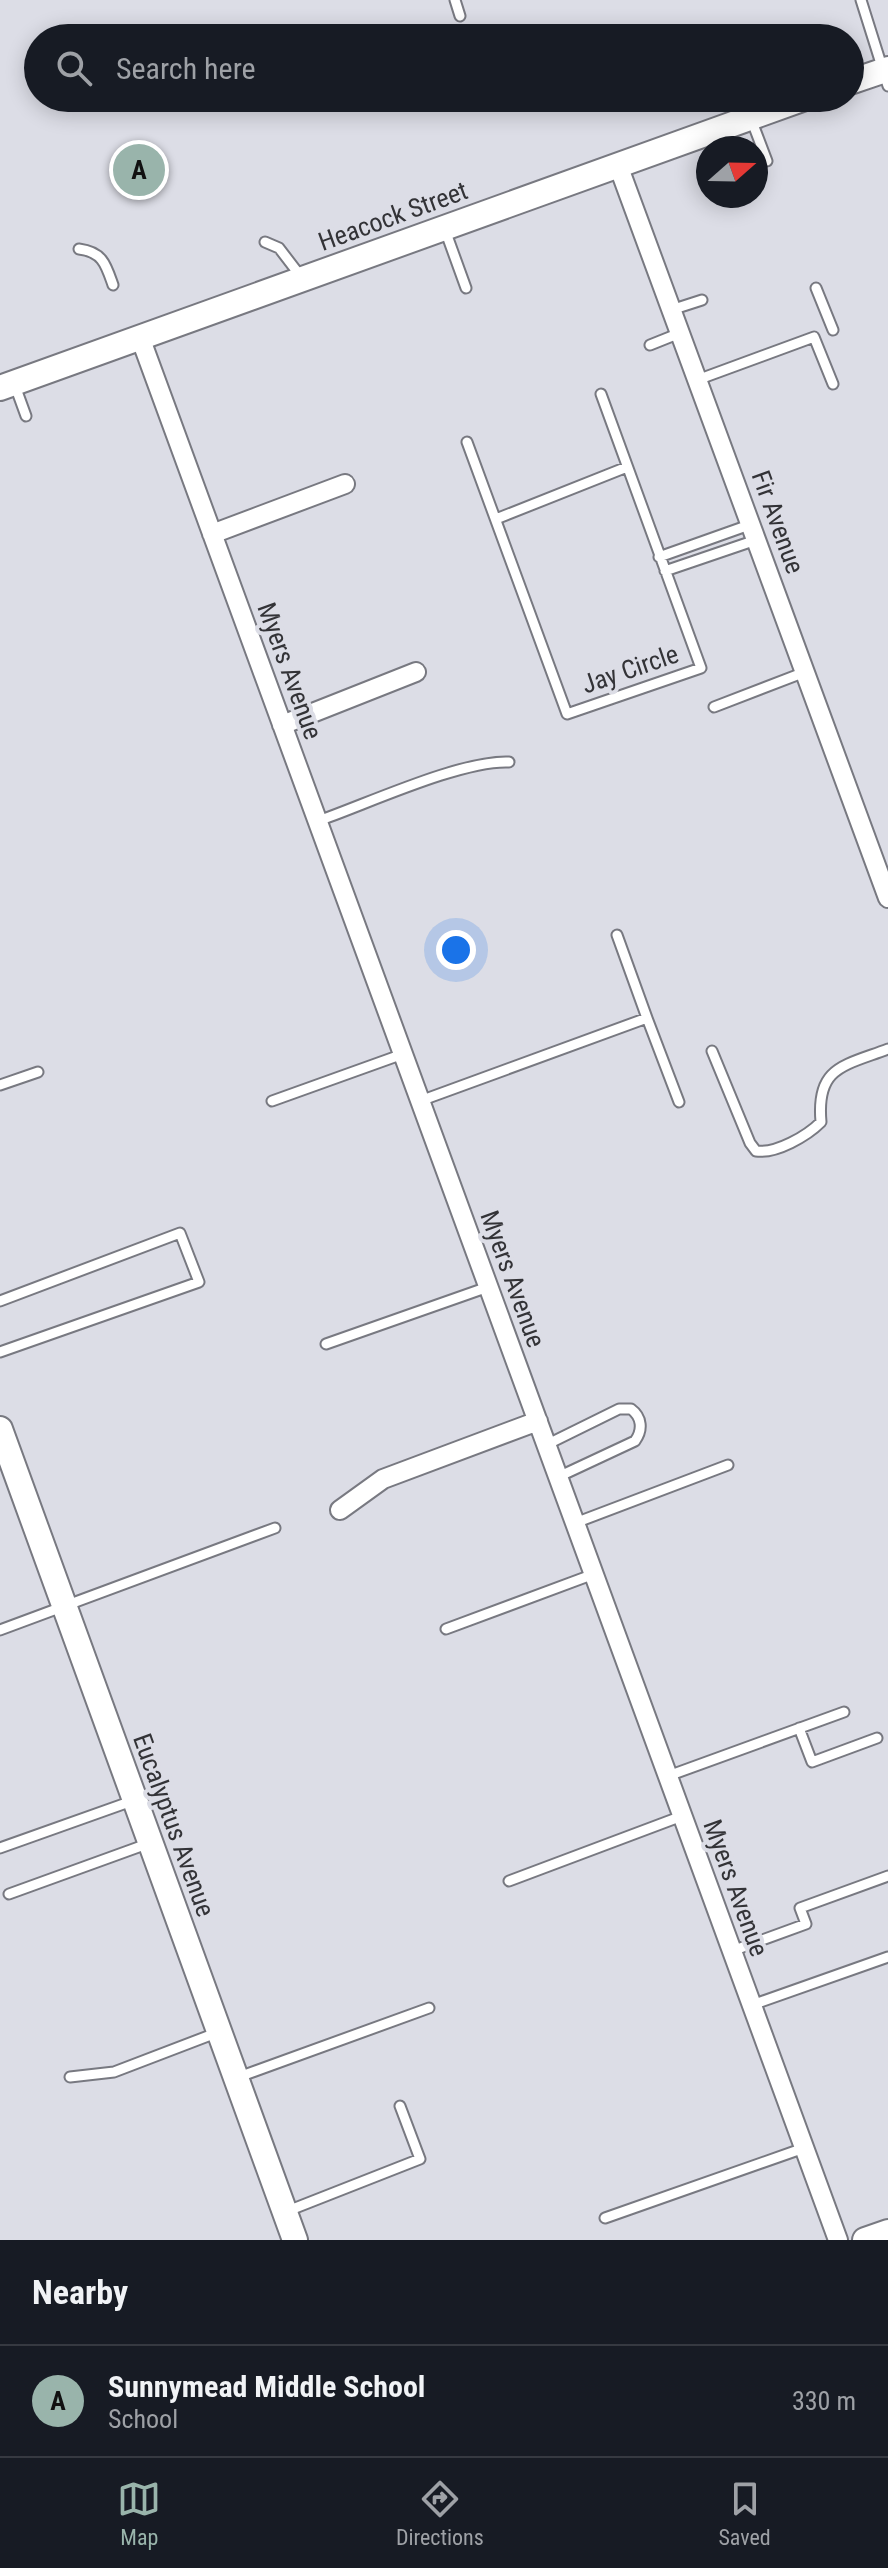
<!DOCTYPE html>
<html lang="en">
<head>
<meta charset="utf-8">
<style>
	body { margin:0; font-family:"Roboto Condensed",sans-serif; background:#20242c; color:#f1f3f6 }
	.compass { position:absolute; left:696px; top:136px; width:72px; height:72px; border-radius:50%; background:#171b24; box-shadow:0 4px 20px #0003; rotate:70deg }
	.you { position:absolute; left:456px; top:950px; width:28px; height:28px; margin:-20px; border:6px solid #fff; border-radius:50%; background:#1a73e8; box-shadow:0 0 0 12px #1a73e833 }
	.badge { display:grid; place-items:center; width:52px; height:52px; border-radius:50%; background:#99b4ab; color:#111; font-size:26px; font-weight:700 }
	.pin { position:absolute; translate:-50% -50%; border:4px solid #fff; box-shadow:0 2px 8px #0006 }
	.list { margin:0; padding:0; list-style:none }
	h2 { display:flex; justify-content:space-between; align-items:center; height:104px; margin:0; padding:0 32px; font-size:34px }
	h2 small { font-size:26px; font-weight:400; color:#9ea1a6 }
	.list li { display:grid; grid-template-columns:52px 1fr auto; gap:24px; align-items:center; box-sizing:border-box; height:112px; padding:0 32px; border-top:2px solid #363941 }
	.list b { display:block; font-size:30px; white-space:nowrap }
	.list p { margin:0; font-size:26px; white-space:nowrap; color:#9ea1a6 }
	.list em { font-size:26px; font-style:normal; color:#9ea1a6 }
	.icon { flex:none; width:44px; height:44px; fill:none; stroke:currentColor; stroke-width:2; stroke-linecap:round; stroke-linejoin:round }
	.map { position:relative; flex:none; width:888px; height:2240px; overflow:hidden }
	.search { position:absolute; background:#171b24; box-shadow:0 4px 20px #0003; left:24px; right:24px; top:24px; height:88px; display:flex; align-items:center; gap:20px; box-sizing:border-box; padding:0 28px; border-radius:44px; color:#9ea1a6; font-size:30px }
	.sheet { height:216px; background:#171b24 }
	nav { display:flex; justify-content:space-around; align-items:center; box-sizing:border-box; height:112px; border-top:2px solid #363941; background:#171b24; font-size:22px; color:#9ea1a6 }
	nav a { display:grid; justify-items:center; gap:4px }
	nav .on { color:#99b4ab }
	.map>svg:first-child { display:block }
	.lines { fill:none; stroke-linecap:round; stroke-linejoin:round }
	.lane-casing { stroke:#787981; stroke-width:13 }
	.street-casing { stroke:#787981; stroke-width:22 }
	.secondary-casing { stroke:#787981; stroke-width:28 }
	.lane { stroke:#fff; stroke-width:9 }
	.street { stroke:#fff; stroke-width:18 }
	.secondary { stroke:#fff; stroke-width:24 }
	.labels { text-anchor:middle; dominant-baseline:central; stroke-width:8; stroke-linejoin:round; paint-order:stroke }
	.street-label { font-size:26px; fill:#333337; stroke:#dcdde6 }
</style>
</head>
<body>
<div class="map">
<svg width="888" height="2240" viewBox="0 0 888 2240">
	<rect width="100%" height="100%" fill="#dcdde6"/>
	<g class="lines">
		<defs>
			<path id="lane" d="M 455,0 L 460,16
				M 861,0 L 888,86
				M 751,119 L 767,161
				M 445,230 L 466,288
				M 265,242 L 279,248 L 302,278
				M 79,249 C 103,252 106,265 113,285
				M 816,288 L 833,330
				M 671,310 L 702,300
				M 650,345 L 680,333
				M 697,380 L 814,337 L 833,384
				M 14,383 L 26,416
				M 467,442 L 567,714 L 701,668 L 601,394
				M 496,519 L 627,467
				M 659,557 L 752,524
				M 665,571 L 756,540
				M 714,707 L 805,672
				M 318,821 C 367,804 461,760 509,762
				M 647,1018 L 679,1102
				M 712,1051 L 750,1143 L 756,1151 C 776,1154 807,1136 821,1122 C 816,1067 843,1066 888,1049
				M 0,1085 L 38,1072
				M 272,1101 L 403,1054
				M 420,1101 L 647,1018 L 617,935
				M 0,1301 L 180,1233 L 199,1282 L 0,1352
				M 326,1344 L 488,1287
				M 546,1445 L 619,1409 L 631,1409 C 642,1417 643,1430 635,1441 L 558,1477
				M 575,1523 L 728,1465
				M 446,1629 L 594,1574
				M 0,1630 L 275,1528
				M 799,1728 L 812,1762 L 877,1738
				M 668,1776 L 844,1712
				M 0,1848 L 132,1801
				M 509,1881 L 682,1816
				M 9,1894 L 147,1844
				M 732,1951 L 806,1924 L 800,1908 L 888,1876
				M 752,2005 L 888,1957
				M 70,2077 L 114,2072 L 216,2033
				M 236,2078 L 429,2008
				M 285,2212 L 420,2159 L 400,2106
				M 605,2218 L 804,2148"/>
			<path id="street" d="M 618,165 L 888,898
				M 140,337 L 838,2240
				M 212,534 L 345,484
				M 282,725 L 416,672
				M 340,1510 L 383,1479 L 538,1421"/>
			<path id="secondary" d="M 850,82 L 888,69
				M 0,388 L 805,98
				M 0,1429 L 295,2240
				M 865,2240 L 888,2232"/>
		</defs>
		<use href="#lane" class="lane-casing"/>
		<use href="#street" class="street-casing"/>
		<use href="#secondary" class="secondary-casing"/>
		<use href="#lane" class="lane"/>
		<use href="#street" class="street"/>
		<use href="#secondary" class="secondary"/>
	</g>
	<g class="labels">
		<g class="street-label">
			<text transform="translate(393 216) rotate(-20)">Heacock Street</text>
			<text transform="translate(778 522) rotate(70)">Fir Avenue</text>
			<text transform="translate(630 669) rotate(-19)">Jay Circle</text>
			<text transform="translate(290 671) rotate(70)">Myers Avenue</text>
			<text transform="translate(513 1279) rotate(70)">Myers Avenue</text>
			<text transform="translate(174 1825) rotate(70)">Eucalyptus Avenue</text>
			<text transform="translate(736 1888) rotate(70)">Myers Avenue</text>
		</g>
	</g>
</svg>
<svg class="compass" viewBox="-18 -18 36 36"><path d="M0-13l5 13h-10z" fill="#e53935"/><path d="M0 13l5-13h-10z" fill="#9ea1a6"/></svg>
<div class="you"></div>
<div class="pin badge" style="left:139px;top:170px">A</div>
<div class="search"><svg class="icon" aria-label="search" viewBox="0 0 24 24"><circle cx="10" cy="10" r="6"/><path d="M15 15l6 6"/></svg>Search here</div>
</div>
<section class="sheet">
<h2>Nearby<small></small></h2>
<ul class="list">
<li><span class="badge">A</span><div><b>Sunnymead Middle School</b><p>School</p></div><em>330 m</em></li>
</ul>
</section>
<nav>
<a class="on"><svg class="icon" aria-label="map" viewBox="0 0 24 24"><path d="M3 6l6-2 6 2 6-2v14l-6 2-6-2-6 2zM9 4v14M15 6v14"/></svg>Map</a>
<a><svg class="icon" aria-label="directions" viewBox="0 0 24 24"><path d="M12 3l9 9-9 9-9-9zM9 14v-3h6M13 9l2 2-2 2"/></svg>Directions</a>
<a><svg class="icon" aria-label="saved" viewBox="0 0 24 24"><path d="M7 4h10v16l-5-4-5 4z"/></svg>Saved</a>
</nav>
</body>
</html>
